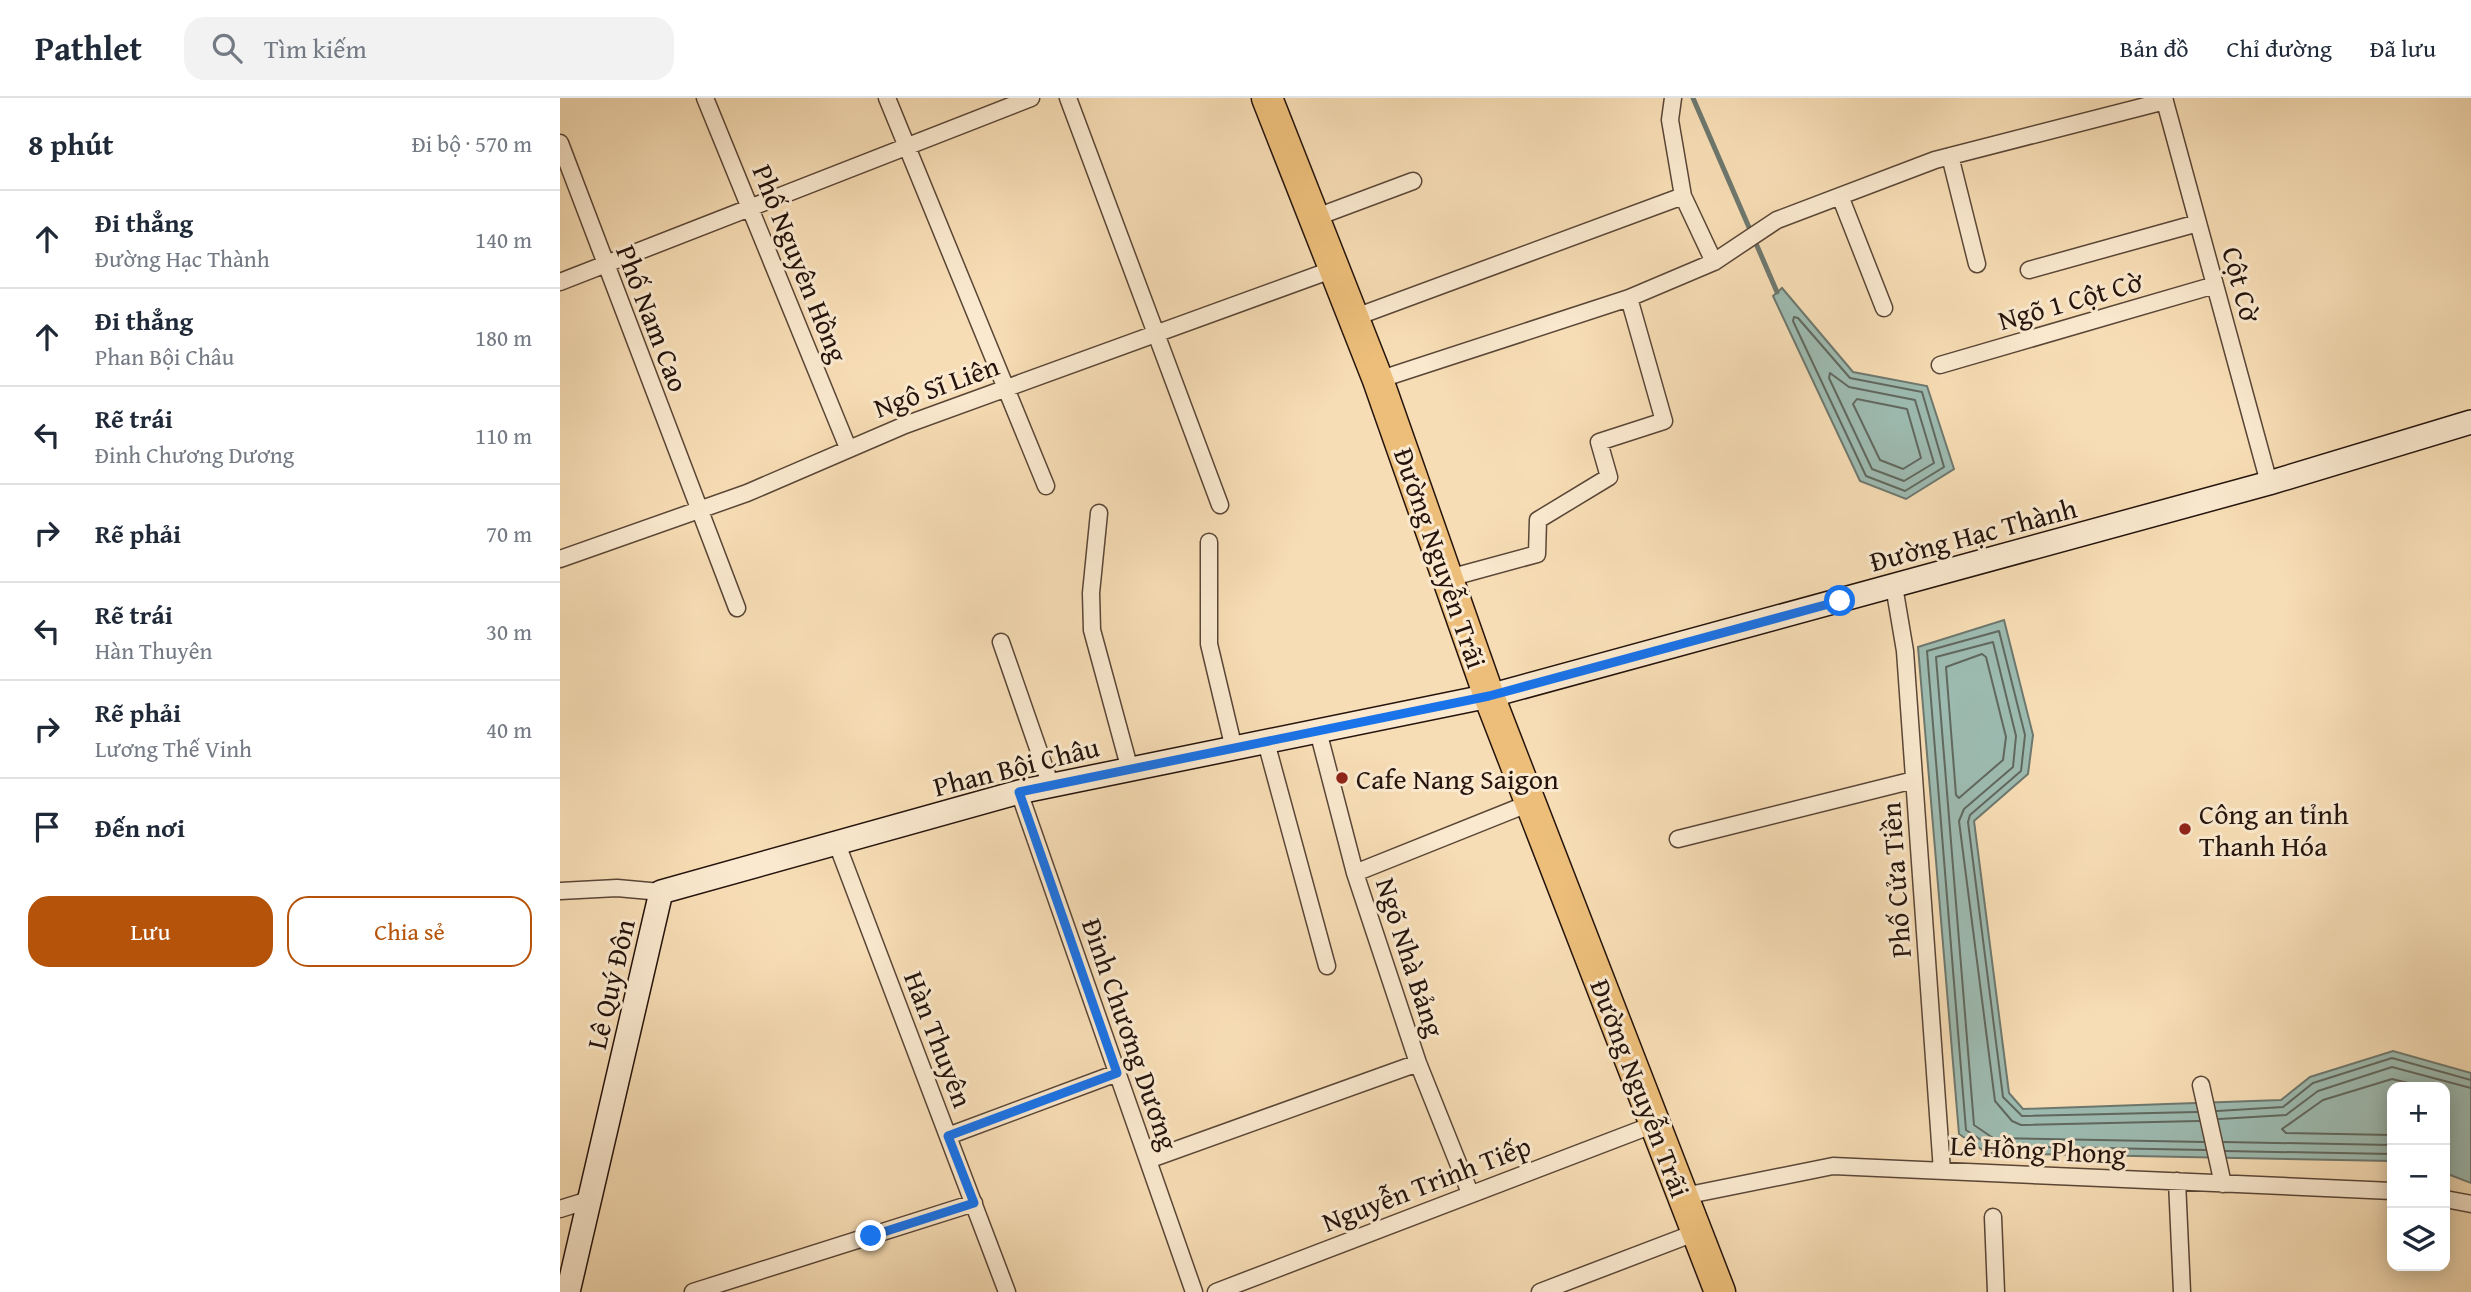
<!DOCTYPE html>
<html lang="vi">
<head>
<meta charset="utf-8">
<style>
	body { margin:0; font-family:"Gentium Book Plus",serif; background:#f2f2f3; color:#1f2937 }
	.controls { position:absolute; right:21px; bottom:21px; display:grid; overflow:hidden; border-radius:14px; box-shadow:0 4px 18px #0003 }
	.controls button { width:63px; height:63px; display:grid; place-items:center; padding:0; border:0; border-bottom:2px solid #e0e1e3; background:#fff; color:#1f2937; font:35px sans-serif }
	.stop { position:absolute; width:21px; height:21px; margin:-16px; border:5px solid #1a73e8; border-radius:50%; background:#fff }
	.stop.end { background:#1a73e8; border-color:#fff; box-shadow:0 2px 7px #0008 }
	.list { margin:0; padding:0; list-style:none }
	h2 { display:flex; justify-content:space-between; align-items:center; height:91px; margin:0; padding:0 28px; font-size:30px }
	h2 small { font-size:23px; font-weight:400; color:#747a83 }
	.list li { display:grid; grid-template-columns:46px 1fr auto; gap:21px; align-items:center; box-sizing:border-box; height:98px; padding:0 28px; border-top:2px solid #e0e1e3 }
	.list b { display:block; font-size:26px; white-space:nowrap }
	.list p { margin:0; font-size:23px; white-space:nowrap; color:#747a83 }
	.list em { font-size:23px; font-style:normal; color:#747a83 }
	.actions { display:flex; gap:14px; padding:21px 28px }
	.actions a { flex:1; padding:16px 0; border:2px solid #b45309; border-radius:21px; text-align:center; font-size:24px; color:#b45309 }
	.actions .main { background:#b45309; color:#fff }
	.icon { flex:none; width:38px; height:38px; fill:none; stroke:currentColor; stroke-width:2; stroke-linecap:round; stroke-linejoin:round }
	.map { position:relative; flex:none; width:1911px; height:1194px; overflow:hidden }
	header { display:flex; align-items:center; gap:42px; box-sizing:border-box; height:98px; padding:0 35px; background:#fff; border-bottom:2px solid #e0e1e3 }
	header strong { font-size:33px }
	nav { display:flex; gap:38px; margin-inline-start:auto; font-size:24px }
	.search { width:490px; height:63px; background:#f2f2f3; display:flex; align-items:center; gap:18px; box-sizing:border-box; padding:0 24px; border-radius:21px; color:#747a83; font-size:26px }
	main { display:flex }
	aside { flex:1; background:#fff }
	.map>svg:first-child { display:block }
	.water { fill:#9dbbb1; stroke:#6d786f; stroke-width:2 }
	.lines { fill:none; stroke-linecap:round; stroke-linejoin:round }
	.shore { stroke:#61685f; stroke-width:2 }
	.stream { stroke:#6d786f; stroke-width:5 }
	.street-casing { stroke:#5a4637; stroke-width:19 }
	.secondary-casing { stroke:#25140d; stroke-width:26 }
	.highway-casing { stroke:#25140d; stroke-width:33 }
	.street { stroke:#fae9cf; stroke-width:16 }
	.secondary { stroke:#fae9cf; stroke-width:23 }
	.highway { stroke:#ecbe7a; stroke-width:30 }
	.route { stroke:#1a73e8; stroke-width:9 }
	.poi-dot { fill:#8f2418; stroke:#fae9cf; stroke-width:2.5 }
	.labels { text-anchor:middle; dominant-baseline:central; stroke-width:6; stroke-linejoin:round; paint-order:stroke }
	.street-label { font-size:28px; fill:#25140d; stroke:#fae9cf }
	.poi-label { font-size:28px; fill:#25140d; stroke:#fae9cf; text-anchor:start }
</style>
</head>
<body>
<header>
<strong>Pathlet</strong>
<div class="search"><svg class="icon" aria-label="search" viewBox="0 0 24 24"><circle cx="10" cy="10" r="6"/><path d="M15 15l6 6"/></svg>Tìm kiếm</div>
<nav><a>Bản đồ</a><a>Chỉ đường</a><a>Đã lưu</a></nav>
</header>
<main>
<aside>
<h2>8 phút<small>Đi bộ · 570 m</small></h2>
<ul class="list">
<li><svg class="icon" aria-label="ahead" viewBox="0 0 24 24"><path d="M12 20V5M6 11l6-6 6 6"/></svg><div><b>Đi thẳng</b><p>Đường Hạc Thành</p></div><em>140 m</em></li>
<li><svg class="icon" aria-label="ahead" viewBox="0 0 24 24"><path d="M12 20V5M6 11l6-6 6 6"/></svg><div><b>Đi thẳng</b><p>Phan Bội Châu</p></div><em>180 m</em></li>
<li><svg class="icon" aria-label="left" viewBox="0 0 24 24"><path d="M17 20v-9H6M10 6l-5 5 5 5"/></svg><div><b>Rẽ trái</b><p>Đinh Chương Dương</p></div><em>110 m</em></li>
<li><svg class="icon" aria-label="right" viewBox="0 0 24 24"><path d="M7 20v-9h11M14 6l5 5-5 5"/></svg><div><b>Rẽ phải</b></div><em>70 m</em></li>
<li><svg class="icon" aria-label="left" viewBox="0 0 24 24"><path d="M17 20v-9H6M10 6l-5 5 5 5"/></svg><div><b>Rẽ trái</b><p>Hàn Thuyên</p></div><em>30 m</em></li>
<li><svg class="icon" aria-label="right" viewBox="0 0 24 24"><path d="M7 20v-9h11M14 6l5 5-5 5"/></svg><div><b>Rẽ phải</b><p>Lương Thế Vinh</p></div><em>40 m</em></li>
<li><svg class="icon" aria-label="arrive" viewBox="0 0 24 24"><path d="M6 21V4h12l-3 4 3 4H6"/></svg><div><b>Đến nơi</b></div></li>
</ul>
<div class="actions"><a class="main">Lưu</a><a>Chia sẻ</a></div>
</aside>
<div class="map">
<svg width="1911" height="1194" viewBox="0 0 1911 1194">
	<rect width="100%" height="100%" fill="#f7ddb5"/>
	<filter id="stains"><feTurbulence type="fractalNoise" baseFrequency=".00286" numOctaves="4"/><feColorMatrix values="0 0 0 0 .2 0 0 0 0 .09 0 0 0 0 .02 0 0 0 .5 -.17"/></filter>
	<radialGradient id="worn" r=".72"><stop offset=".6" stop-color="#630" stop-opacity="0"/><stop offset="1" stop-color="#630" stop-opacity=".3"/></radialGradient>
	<path class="water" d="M 1222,190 L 1293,274 L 1367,288 L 1394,371 L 1346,401 L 1300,383 L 1213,198 Z
		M 1444,522 L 1473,637 L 1468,676 L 1414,723 L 1449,995 L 1463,1011 L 1721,1002 L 1750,979 L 1833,953 L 1911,975 L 1911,1085 L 1885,1075 L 1885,989 L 1832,989 L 1832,1063 L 1427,1055 L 1399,1036 L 1358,549 Z"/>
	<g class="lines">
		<path class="shore" d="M 1234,219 L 1238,220 L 1290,280 L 1362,294 L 1384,369 L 1345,393 L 1306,378 L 1233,223 Z
			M 1270,275 L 1289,289 L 1355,302 L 1374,365 L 1344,383 L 1312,371 L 1269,280 Z
			M 1297,301 L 1347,311 L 1361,360 L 1343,371 L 1320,362 L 1293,306 Z
			M 1422,556 L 1426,559 L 1446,639 L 1443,662 L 1399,700 L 1396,697 L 1386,569 Z
			M 1657,1013 L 1723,1009 L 1753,985 L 1832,960 L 1911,982
			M 1637,1014 L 1462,1018 L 1443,999 L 1408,724 L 1410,717 L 1461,673 L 1465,637 L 1439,533 L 1367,553 L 1406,1032 L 1430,1048 L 1646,1052
			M 1659,1021 L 1726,1017 L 1758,993 L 1832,969 L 1911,990
			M 1639,1023 L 1461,1027 L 1452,1023 L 1435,1003 L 1399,723 L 1404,711 L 1453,669 L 1456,638 L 1433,544 L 1376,559 L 1414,1027 L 1433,1040 L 1644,1044
			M 1832,1037 L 1726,1035 L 1722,1031 L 1763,1002 L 1832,981 L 1864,989
			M 1664,1044 L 1832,1047
			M 1665,1053 L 1832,1056"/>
		<path class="stream" d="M 1133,0 L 1217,194"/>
		<defs>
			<path id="street" d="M 145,0 L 288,350
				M 327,0 L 486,388
				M 508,0 L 660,407
				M 1113,0 L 1110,22 L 1123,98
				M 1604,0 L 1709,385
				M 0,45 L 177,510
				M 1390,58 L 1417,166
				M 1280,98 L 1324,210
				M 754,120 L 853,83
				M 1469,172 L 1638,125
				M 0,184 L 471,0
				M 793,220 L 1123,98 L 1154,164
				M 1380,267 L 1655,187
				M 818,282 L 1069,200 L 1154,164 L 1217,122 L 1375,62 L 1605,3
				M 539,415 L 531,495 L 532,532 L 570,672
				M 649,444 L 649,546 L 674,651
				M 0,461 L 187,395 L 345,327 L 774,171
				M 889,480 L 977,456 L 978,422 L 1049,379 L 1039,344 L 1104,323 L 1069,200
				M 1334,488 L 1345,553 L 1382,1073
				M 441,544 L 491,688
				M 758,633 L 795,775 L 858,965 L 910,1095
				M 706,644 L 767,868
				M 459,694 L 634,1194
				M 1118,741 L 1354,682
				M 277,746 L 447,1194
				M 795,775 L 970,705
				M 0,793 L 57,790 L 101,794
				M 1641,987 L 1663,1086
				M 388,1038 L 557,975
				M 588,1062 L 858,965
				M 1617,1083 L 1622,1194
				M 1124,1098 L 1273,1068 L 1832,1093
				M 1885,1101 L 1911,1106
				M 0,1111 L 32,1101
				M 1433,1119 L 1436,1194
				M 133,1194 L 414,1105
				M 656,1194 L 1095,1026
				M 980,1194 L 1137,1134"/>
			<path id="secondary" d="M 8,1194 L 101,794 L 459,694 L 929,598 L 1709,385 L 1911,324"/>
			<path id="highway" d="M 707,0 L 818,282 L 929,598 L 1160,1194"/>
		</defs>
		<use href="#street" class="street-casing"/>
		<use href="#secondary" class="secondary-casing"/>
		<use href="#highway" class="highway-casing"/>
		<use href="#street" class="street"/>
		<use href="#secondary" class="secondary"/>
		<use href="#highway" class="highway"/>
	</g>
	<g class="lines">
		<path class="route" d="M 311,1138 L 414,1105 L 388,1038 L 557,975 L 459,694 L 929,598 L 1280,503"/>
	</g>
	<g class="poi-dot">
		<circle cx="782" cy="680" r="7"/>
		<circle cx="1625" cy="731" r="7"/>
	</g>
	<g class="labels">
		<g class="street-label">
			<text transform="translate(241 165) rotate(68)">Phố Nguyên Hồng</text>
			<text transform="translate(1682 186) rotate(75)">Cột Cờ</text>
			<text transform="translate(1510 202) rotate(-16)">Ngõ 1 Cột Cờ</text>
			<text transform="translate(93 220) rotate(69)">Phố Nam Cao</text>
			<text transform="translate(376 288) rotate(-20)">Ngô Sĩ Liên</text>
			<text transform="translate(1413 436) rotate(-15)">Đường Hạc Thành</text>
			<text transform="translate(881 460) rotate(71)">Đường Nguyễn Trãi</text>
			<text transform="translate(456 668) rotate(-14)">Phan Bội Châu</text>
			<text transform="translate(1335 782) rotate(-94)">Phố Cửa Tiền</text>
			<text transform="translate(851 859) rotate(72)">Ngõ Nhà Bảng</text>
			<text transform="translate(50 886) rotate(-77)">Lê Quý Đôn</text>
			<text transform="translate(571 936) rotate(71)">Đinh Chương Dương</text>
			<text transform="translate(379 941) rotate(69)">Hàn Thuyên</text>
			<text transform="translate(1081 990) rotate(69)">Đường Nguyễn Trãi</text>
			<text transform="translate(1478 1051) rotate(3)">Lê Hồng Phong</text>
			<text transform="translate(866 1085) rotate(-21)">Nguyễn Trinh Tiếp</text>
		</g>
		<g class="poi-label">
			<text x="796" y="680">Cafe Nang Saigon</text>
			<text x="1639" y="715">Công an tỉnh<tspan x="1639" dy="32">Thanh Hóa</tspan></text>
		</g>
	</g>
	<rect width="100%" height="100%" filter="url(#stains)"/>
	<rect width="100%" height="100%" fill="url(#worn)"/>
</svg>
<div class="controls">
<button>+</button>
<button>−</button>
<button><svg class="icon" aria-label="layers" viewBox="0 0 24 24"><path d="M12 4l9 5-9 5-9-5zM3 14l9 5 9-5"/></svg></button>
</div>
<div class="stop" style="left:1280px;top:503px"></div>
<div class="stop end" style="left:311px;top:1138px"></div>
</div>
</main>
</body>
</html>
